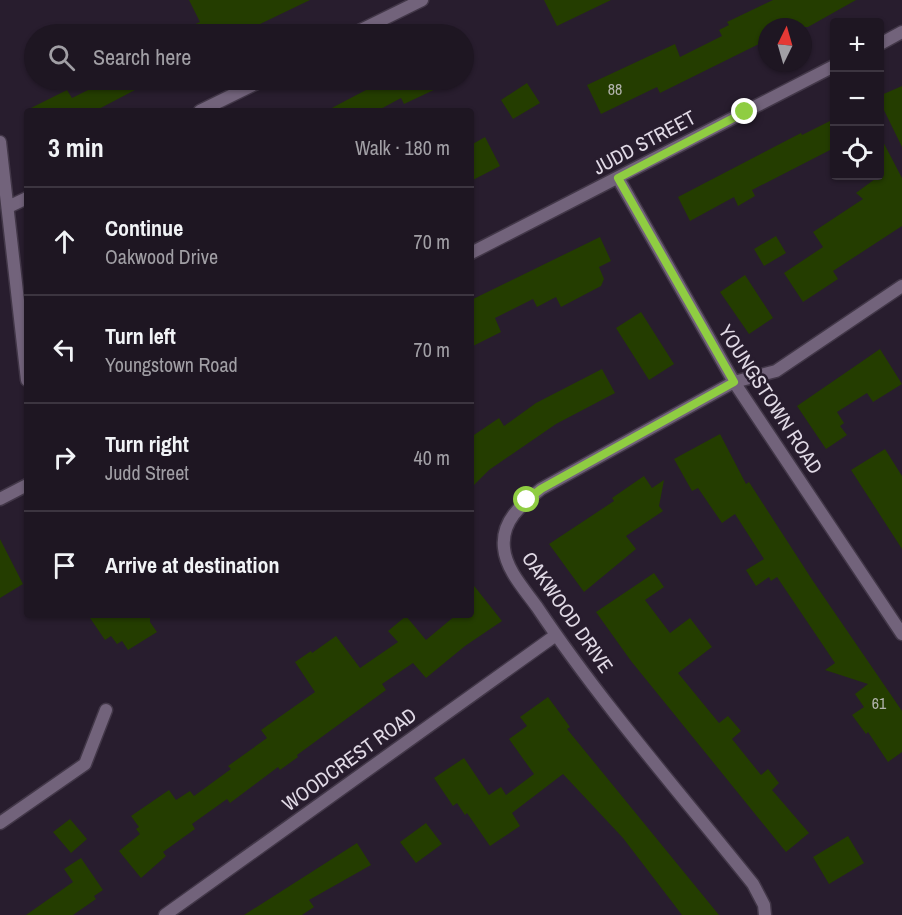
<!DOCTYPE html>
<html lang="en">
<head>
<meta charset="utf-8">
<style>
	body { margin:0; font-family:"Archivo Narrow",sans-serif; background:#2b232f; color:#f1f3f6 }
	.controls { position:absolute; right:18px; top:18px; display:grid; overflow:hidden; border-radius:6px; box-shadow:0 2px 4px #0004 }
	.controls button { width:54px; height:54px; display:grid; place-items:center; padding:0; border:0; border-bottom:2px solid #3c3540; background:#1e1622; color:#f1f3f6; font:30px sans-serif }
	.compass { position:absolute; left:758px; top:18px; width:54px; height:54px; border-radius:50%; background:#1e1622; box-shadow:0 2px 4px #0004; rotate:5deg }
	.stop { position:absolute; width:18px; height:18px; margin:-14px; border:4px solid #8fcd42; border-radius:50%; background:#fff }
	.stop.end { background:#8fcd42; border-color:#fff; box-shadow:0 2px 6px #0008 }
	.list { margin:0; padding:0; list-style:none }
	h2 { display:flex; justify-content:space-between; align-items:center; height:78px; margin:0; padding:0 24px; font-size:26px }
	h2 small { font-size:20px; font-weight:400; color:#a19fa5 }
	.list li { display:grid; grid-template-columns:39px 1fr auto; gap:18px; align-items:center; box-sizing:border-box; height:108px; padding:0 24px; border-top:2px solid #3c3540 }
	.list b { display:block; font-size:22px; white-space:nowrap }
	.list p { margin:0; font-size:20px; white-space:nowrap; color:#a19fa5 }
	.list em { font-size:20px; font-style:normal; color:#a19fa5 }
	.icon { flex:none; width:33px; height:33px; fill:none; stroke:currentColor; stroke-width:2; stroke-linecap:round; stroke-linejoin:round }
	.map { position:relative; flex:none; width:902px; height:915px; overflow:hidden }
	.search { position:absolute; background:#1e1622; box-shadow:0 2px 4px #0004; left:24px; top:24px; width:450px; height:66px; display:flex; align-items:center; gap:15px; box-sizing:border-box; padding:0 21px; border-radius:33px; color:#a19fa5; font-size:22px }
	.panel { position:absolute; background:#1e1622; box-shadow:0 2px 4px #0004; left:24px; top:108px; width:450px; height:510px; border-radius:6px }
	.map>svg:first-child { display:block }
	.building { fill:#243d00 }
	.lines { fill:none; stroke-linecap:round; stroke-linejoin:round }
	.minor-casing { stroke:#423748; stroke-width:15 }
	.minor { stroke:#72637b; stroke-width:12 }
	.route { stroke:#8fcd42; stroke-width:8 }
	.labels { text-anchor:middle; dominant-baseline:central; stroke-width:5; stroke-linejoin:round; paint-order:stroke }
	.number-label { font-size:16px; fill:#b2b3ac }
	.street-label { font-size:20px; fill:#e1dae6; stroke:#281d2e }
</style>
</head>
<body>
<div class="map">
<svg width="902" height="915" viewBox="0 0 902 915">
	<rect width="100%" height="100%" fill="#281d2e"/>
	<path class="building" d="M 189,0 L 310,0 L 258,25 L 260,29 L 248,34 L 173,34 L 200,22 Z
		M 544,0 L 611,0 L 557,26 Z
		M 773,0 L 856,0 L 808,27 L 767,27 L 767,40 L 660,93 L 657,87 L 601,114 L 587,85 L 675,44 L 680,57 L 722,36 L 719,30 L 729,25 L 727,22 Z
		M 108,80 L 154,80 L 95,111 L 25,111 L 67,90 L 72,98 Z
		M 385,80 L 455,80 L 404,104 L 401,98 L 377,111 L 326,111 Z
		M 527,83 L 540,103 L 513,119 L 501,100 Z
		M 902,86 L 902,147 L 879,100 L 879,96 Z
		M 834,119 L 834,148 L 752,190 L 755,196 L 738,206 L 734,197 L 690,221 L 678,197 L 801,133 L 802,135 Z
		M 879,134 L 902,178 L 902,226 L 833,271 L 838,279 L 803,302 L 784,273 L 823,247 L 813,232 L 863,199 L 856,193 L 879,176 Z
		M 485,137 L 500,166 L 471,181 L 471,145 Z
		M 776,236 L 786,253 L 764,266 L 754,249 Z
		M 600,237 L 611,261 L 599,267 L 604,279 L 601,286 L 561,307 L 556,297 L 537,307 L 533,299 L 495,318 L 501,332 L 471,347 L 471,300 Z
		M 745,275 L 773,318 L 749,334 L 720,292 Z
		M 641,312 L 674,364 L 649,380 L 616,328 Z
		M 880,349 L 902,384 L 873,402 L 867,393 L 837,412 L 844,423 L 840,426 L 847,435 L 826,449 L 797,406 Z
		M 602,369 L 615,393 L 556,424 L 489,470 L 471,488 L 471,437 L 499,418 L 504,426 L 536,403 Z
		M 720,434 L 746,484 L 749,482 L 813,581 L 902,711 L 902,752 L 888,762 L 868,732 L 866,734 L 852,715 L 864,707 L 855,694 L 868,684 L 825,670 L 835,663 L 777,577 L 771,581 L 769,577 L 756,586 L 746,570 L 764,559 L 735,514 L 722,523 L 698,488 L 692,491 L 674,459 Z
		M 885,449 L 902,476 L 902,549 L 851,470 Z
		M 644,476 L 652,488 L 664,480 L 659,506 L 663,511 L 626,536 L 636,549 L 584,592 L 549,544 L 614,501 L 612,498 Z
		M 0,539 L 23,584 L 0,598 Z
		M 654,573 L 664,587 L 645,600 L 670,633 L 690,618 L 712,647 L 678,673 L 719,723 L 728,716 L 741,731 L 732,739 L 761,775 L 768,769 L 779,783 L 772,790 L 809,833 L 786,852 L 631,661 L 596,612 Z
		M 471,582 L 502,621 L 465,646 L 426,678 L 413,663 L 382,684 L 386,690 L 297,755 L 298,757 L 280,770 L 278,767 L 230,803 L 227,799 L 192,824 L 195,829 L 163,852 L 166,856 L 141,878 L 119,851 L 140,834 L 136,829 L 139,827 L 131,816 L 169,790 L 176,800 L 190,791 L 194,796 L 231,769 L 228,766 L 267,738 L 261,730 L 315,692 L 295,662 L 311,651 L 312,653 L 336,636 L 360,668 L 398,642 L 388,631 L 406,616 L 426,640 L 456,615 L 471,615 Z
		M 88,615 L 150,615 L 150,622 L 157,632 L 128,650 L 122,641 L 117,644 L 111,636 L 105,640 Z
		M 548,697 L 570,727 L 567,729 L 719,915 L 682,915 L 623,838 L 563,774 L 512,813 L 520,826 L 490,846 L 467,813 L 465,815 L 457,803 L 453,806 L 434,778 L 464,758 L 489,795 L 501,787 L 506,795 L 534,774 L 509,739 L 527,726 L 520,717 Z
		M 70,819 L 87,839 L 71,853 L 53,832 Z
		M 426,823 L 442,844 L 416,863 L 400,842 Z
		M 848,836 L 864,863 L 829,884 L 813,857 Z
		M 357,843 L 371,865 L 309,900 L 314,907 L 302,915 L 244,915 Z
		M 81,858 L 103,890 L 94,896 L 96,899 L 73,915 L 26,915 L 73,882 L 64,869 Z"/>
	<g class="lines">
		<defs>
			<path id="minor" d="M 353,34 L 422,0
				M 880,44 L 902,32
				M 200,111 L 263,80
				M 0,142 L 27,380
				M 618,178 L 734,382 L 902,634
				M 8,207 L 27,198
				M 471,253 L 834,66
				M 0,499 L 27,485
				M 0,823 L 85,764 L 106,710
				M 165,915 L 556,635
				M 765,915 L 764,905 L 753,884 C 680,793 602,704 537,607 C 525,590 506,570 504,548 C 501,521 521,505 541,489 L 734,382 L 776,371 L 902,286"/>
		</defs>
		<use href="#minor" class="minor-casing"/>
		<use href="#minor" class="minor"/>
	</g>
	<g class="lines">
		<path class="route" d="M 527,500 L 541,489 L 734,382 L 618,178 L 745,112"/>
	</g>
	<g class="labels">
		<g class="number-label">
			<text x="615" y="89">88</text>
			<text x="879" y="703">61</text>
		</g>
		<g class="street-label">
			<text transform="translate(644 142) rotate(-28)">JUDD STREET</text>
			<text transform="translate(771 399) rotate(57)">YOUNGSTOWN ROAD</text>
			<text transform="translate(568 612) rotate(55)">OAKWOOD DRIVE</text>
			<text transform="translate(349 759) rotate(-36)">WOODCREST ROAD</text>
		</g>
	</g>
</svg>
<div class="controls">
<button>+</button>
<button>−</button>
<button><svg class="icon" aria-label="locate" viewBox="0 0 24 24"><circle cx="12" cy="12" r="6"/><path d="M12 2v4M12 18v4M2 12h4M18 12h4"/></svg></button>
</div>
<svg class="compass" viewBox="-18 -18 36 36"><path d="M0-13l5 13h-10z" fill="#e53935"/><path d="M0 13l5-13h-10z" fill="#a19fa5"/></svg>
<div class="stop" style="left:527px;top:500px"></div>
<div class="stop end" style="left:745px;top:112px"></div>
<div class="search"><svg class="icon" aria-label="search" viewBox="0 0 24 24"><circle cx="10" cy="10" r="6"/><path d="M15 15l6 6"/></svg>Search here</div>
<section class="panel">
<h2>3 min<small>Walk · 180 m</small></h2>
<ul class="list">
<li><svg class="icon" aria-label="ahead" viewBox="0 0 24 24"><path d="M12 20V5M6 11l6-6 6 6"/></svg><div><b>Continue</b><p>Oakwood Drive</p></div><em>70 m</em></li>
<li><svg class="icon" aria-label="left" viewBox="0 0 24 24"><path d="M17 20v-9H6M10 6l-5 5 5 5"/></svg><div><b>Turn left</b><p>Youngstown Road</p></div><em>70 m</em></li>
<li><svg class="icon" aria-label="right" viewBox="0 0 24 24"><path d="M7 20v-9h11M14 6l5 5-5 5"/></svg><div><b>Turn right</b><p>Judd Street</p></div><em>40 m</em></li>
<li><svg class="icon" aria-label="arrive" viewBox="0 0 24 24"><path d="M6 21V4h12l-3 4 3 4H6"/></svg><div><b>Arrive at destination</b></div></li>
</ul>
</section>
</div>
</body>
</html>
